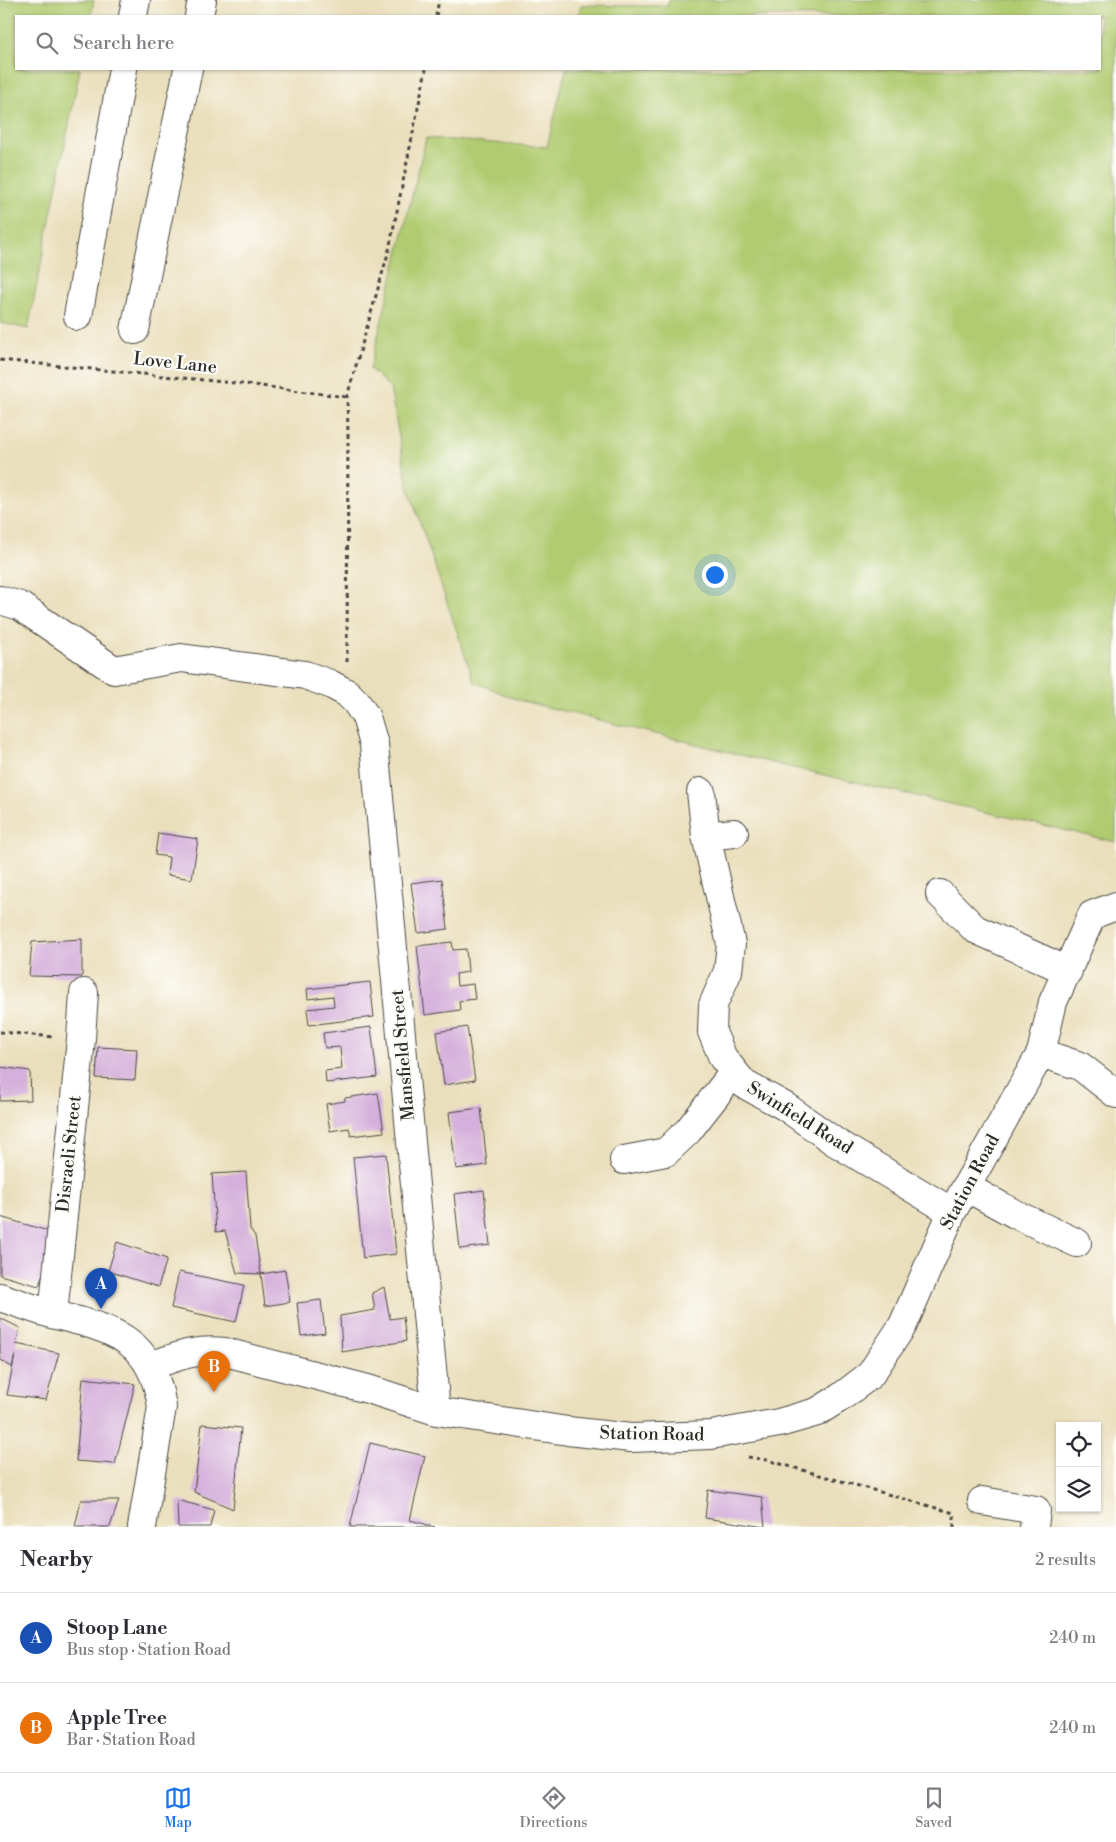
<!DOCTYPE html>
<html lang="en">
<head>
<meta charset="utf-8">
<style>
	body { margin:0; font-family:"Libre Bodoni",serif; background:#f2f2f3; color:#2b2b33 }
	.controls { position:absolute; right:15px; bottom:15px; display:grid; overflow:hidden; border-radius:0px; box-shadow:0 1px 4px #0004 }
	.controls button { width:45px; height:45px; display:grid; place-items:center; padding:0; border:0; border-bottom:1px solid #e1e1e2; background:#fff; color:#2b2b33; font:25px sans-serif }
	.you { position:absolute; left:714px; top:574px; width:18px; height:18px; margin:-12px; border:4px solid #fff; border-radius:50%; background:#1a73e8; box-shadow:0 0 0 8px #1a73e833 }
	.badge { display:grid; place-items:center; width:32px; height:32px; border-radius:50%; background:#1a73e8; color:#fff; font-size:16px; font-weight:700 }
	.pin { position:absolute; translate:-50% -41px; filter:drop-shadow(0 1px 2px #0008) }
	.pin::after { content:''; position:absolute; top:26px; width:18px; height:15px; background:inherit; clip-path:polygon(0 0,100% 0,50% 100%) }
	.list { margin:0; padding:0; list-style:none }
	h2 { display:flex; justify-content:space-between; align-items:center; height:65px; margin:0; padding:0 20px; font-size:21px }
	h2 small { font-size:16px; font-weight:400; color:#7c7c81 }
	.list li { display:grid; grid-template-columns:32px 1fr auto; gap:15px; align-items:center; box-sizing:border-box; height:90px; padding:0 20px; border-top:1px solid #e1e1e2 }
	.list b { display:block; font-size:19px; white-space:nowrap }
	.list p { margin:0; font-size:16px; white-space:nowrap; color:#7c7c81 }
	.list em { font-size:16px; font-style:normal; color:#7c7c81 }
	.icon { flex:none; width:28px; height:28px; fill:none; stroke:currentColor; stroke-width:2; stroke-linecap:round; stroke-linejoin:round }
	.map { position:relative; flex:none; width:1116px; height:1527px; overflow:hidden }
	.search { position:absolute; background:#fff; box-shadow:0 1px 4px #0004; left:15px; right:15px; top:15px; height:55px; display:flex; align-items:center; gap:12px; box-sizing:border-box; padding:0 18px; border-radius:0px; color:#7c7c81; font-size:19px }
	.sheet { height:245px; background:#fff }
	nav { display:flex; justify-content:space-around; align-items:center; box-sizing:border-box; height:70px; border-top:1px solid #e1e1e2; background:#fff; font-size:14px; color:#7c7c81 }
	nav a { display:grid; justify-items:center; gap:2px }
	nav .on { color:#1a73e8 }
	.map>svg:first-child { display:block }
	.green { fill:#b1cb71; stroke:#6e7b4e }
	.building { fill:#d5b0dc }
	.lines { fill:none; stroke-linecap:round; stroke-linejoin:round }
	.minor-casing { stroke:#484641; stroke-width:30 }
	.path { stroke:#484641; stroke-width:3; stroke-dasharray:4 4; stroke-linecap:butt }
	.minor { stroke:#fff; stroke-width:28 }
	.labels { text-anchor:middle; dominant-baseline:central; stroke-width:4.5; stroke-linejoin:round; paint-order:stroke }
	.street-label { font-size:18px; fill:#2b2b2b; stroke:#fdfcf7 }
</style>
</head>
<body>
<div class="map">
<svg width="1116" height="1527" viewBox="0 0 1116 1527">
	<rect width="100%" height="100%" fill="#fdfcf7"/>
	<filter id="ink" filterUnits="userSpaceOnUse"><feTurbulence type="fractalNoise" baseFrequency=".02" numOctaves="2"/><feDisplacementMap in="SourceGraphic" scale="10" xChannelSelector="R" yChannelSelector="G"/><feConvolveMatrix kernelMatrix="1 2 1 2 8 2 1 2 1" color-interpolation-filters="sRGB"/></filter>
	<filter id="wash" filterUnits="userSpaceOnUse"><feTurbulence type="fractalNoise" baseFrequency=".0096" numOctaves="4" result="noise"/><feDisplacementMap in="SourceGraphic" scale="20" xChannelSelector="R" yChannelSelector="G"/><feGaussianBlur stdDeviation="1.12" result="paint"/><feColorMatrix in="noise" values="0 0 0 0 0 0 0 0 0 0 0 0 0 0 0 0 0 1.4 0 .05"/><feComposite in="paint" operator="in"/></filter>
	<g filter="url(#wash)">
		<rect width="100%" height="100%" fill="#eadfbc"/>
		<path class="green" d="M 0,0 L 94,0 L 91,16 L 16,16 L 16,69 L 80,69 L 28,329 L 0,323 Z
			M 669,0 L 1116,0 L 1116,842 L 785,766 L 518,700 L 474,682 L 408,487 L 390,388 L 370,369 L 426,138 L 547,147 L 566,69 L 1100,69 L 1100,16 L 578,16 L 581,5 L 667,6 Z"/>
		<g id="blocks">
			<path class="building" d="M 158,833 L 198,839 L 192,879 L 167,875 L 169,857 L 155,855 Z
				M 442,879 L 448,929 L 418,933 L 411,883 Z
				M 82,939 L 82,977 L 29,976 L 32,942 Z
				M 452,942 L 453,950 L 466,949 L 468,972 L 456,974 L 457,986 L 473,984 L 475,999 L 459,1001 L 460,1010 L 425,1015 L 417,946 Z
				M 370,982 L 374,1017 L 309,1025 L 307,1009 L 334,1006 L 333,996 L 308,999 L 307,989 Z
				M 371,1027 L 377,1077 L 326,1083 L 325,1071 L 342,1069 L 340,1047 L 325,1048 L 323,1033 Z
				M 467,1027 L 475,1080 L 444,1085 L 437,1032 Z
				M 98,1047 L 137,1049 L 135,1080 L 96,1078 Z
				M 0,1067 L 30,1071 L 31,1100 L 0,1101 Z
				M 378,1093 L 384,1132 L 351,1136 L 349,1128 L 330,1131 L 326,1104 L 345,1101 L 345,1098 Z
				M 481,1108 L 487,1165 L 456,1169 L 449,1112 Z
				M 386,1154 L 396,1254 L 363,1258 L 353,1157 Z
				M 246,1172 L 250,1229 L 255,1236 L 261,1274 L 237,1273 L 225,1231 L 216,1232 L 212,1174 Z
				M 484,1190 L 490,1245 L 460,1249 L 454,1194 Z
				M 0,1217 L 55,1233 L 39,1286 L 0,1275 Z
				M 117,1242 L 167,1259 L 158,1287 L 108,1271 Z
				M 285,1270 L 290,1302 L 265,1306 L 261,1274 Z
				M 179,1272 L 244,1285 L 236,1322 L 171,1308 Z
				M 384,1287 L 390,1319 L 403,1317 L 406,1341 L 342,1352 L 340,1316 L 375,1310 L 372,1293 Z
				M 321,1300 L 325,1333 L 301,1336 L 297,1303 Z
				M 0,1318 L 20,1328 L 16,1344 L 59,1353 L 46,1400 L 7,1395 L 15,1355 L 12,1367 L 0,1360 Z
				M 83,1378 L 135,1384 L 115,1464 L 76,1461 Z
				M 202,1424 L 241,1428 L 233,1509 L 194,1492 Z
				M 370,1443 L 425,1456 L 410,1520 L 435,1527 L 350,1527 Z
				M 708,1490 L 762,1497 L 765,1527 L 705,1518 Z
				M 81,1500 L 119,1500 L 110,1527 L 75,1527 Z
				M 177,1500 L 214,1510 L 210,1527 L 178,1527 Z"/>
		</g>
	</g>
	<g filter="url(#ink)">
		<use href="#blocks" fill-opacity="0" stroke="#484641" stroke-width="1"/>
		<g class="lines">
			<defs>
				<path id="minor" d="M 133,16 L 136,0
					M 199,16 L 202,0
					M 78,316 L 123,69
					M 135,330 L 188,69
					M 0,600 L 20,606 L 114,670 L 181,658 L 305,675 L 330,684 L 347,693 L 356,702 L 366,717 L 374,744 L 436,1411
					M 701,792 L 706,836 L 731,944 L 728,971 L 713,1005 L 712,1032 L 723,1058 L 744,1084 L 786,1107 L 835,1142 L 952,1212
					M 706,836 L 734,833
					M 940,894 L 975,929 L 1068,971
					M 1041,1053 L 1080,1066 L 1116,1094
					M 624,1160 L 666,1152 L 688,1131 L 734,1072
					M 966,1187 L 1017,1215 L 1077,1243
					M 0,1297 C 18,1303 37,1310 55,1315 C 114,1329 152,1339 162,1407 L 142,1527
					M 53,1314 L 81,1039 L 84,993
					M 150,1366 C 180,1356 193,1349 225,1352 L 368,1389 L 436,1411 L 568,1431 L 631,1438 L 711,1435 L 779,1423 L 817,1412 L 841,1397 L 870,1375 L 903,1325 L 952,1212 L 1041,1053 L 1053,1002 L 1092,915 L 1116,906
					M 982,1501 L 1036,1510 L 1034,1527"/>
			</defs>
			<use href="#minor" class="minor-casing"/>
			<path class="path" d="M 436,16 L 439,0
				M 0,360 L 244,384 L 347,397
				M 347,662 L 348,433 L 347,397 L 389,250 L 426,69
				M 0,1032 L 54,1037
				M 748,1457 L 767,1460 L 954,1513 L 954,1527"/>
			<use href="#minor" class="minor"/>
		</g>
	</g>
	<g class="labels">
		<g class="street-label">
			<text transform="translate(175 363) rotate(6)">Love Lane</text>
			<text transform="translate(403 1055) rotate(-95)">Mansfield Street</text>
			<text transform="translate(800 1118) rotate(32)">Swinfield Road</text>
			<text transform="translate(69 1154) rotate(-84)">Disraeli Street</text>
			<text transform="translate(970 1182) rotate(-62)">Station Road</text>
			<text transform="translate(652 1434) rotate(1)">Station Road</text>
		</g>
	</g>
</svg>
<div class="controls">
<button><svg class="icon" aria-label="locate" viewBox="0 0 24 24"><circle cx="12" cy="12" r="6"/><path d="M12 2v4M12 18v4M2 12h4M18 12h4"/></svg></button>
<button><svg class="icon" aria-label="layers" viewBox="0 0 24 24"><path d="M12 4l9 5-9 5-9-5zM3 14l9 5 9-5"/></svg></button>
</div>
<div class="you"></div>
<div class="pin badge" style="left:101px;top:1309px;background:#1a4fb4">A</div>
<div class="pin badge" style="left:214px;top:1392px;background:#e8710a">B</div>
<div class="search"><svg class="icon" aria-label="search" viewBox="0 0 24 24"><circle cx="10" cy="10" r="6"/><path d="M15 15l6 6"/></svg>Search here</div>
</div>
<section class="sheet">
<h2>Nearby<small>2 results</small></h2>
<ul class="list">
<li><span class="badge" style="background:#1a4fb4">A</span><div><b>Stoop Lane</b><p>Bus stop · Station Road</p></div><em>240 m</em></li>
<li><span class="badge" style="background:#e8710a">B</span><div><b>Apple Tree</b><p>Bar · Station Road</p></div><em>240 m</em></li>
</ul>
</section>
<nav>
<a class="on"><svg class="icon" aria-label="map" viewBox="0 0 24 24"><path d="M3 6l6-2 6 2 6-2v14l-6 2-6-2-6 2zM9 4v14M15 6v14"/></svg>Map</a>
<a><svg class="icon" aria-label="directions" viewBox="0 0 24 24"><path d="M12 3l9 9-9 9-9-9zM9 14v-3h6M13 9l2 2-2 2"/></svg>Directions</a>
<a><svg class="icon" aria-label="saved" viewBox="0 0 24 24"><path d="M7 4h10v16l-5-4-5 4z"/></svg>Saved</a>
</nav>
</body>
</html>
